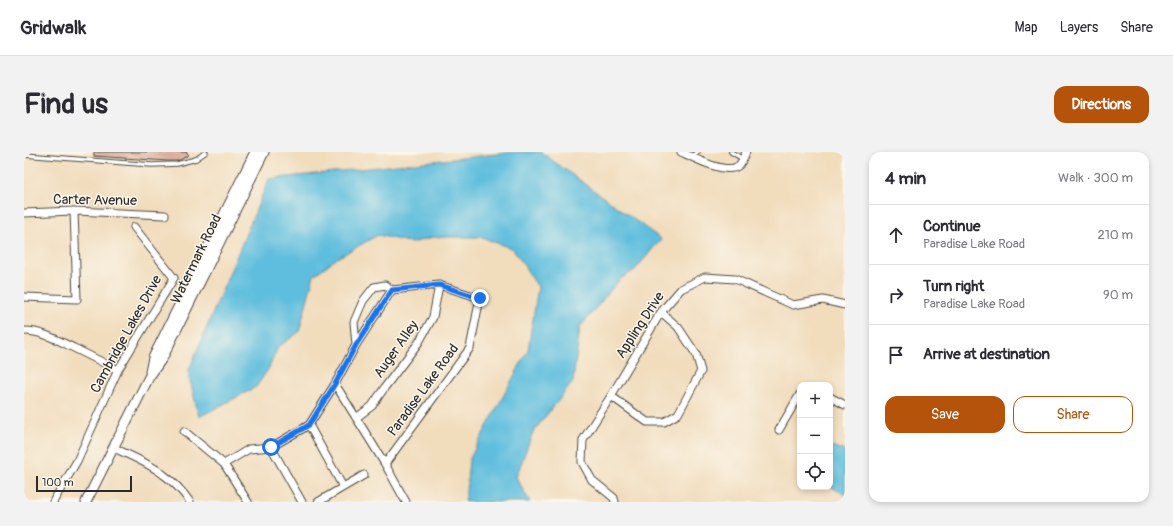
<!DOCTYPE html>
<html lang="en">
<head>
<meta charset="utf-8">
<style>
	body { margin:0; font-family:Pangolin,sans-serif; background:#f2f2f3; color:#2b2b33 }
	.controls { position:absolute; right:12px; bottom:12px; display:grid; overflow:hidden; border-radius:8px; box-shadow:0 2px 6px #0003 }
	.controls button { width:36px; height:36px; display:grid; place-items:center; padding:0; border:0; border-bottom:1px solid #e1e1e2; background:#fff; color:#2b2b33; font:20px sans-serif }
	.scale { position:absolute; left:12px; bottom:10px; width:96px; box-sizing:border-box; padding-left:4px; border:2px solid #2b2b2b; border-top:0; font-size:11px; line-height:14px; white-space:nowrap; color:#2b2b2b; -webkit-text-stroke:3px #fbf7ec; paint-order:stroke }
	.stop { position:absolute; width:12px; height:12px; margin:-9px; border:3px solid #1a73e8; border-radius:50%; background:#fff }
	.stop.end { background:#1a73e8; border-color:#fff; box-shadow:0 1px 4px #0008 }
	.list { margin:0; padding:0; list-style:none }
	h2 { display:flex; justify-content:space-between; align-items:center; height:52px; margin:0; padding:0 16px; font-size:17px }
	h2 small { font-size:13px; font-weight:400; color:#7c7c81 }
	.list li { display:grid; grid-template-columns:26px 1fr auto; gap:12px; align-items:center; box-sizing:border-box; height:60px; padding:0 16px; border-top:1px solid #e1e1e2 }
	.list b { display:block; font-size:15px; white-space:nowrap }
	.list p { margin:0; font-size:13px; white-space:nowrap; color:#7c7c81 }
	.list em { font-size:13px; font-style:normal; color:#7c7c81 }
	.actions { display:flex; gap:8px; padding:12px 16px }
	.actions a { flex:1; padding:9px 0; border:1px solid #b45309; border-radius:12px; text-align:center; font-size:14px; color:#b45309 }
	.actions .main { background:#b45309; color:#fff }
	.icon { flex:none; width:22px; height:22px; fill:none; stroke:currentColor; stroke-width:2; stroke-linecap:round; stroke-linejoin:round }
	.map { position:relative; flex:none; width:821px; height:350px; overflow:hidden; border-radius:12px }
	header { display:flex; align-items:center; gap:24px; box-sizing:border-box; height:56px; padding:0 20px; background:#fff; border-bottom:1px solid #e1e1e2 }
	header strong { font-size:19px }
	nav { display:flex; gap:22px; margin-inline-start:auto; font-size:14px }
	.intro { display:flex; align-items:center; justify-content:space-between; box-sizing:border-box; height:96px; padding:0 24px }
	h1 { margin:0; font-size:28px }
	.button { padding:10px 18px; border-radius:12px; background:#b45309; color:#fff; font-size:14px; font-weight:700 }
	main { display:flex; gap:24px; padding:0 24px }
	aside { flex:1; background:#fff; border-radius:12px; box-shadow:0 2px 6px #0003 }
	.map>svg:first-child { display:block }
	.water { fill:#5ebedd; stroke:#447484 }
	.building { fill:#d7a08d }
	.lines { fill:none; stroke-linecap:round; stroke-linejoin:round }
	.service-casing { stroke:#494641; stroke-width:5.5 }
	.minor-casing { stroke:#494641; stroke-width:9 }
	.tertiary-casing { stroke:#494641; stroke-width:11 }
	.service { stroke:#fff; stroke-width:3.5 }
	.minor { stroke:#fff; stroke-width:7 }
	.tertiary { stroke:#fff; stroke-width:9 }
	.route { stroke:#1a73e8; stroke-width:5 }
	.labels { text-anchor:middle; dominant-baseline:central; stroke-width:3; stroke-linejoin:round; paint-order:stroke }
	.street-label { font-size:14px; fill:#2b2b2b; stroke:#fbf7ec }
</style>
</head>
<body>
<header>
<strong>Gridwalk</strong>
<nav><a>Map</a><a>Layers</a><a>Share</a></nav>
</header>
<div class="intro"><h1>Find us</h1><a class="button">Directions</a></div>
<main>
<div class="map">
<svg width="821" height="350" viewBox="0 0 821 350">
	<rect width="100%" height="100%" fill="#fbf7ec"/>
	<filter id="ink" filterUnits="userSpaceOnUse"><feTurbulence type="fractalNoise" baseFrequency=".025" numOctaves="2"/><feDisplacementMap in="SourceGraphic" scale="8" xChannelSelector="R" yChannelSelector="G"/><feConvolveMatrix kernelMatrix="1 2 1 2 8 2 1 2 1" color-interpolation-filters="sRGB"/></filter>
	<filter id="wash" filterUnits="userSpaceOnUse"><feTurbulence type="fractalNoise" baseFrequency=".012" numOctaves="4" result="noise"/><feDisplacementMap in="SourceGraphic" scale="16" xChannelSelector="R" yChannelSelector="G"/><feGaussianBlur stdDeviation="0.9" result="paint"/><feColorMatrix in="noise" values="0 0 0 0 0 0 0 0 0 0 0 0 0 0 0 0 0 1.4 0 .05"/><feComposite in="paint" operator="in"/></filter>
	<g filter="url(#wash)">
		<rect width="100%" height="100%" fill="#f1dcbc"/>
		<path class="water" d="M 491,0 L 517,0 L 637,87 L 611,118 L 596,127 L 556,175 L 549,230 L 509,280 L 492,325 L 506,350 L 441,350 L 445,308 L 504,198 L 514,135 L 489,97 L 457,85 L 409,85 L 388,91 L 354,83 L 313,106 L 290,123 L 275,180 L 254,195 L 245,216 L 232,235 L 175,265 L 164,220 L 245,27 Z
			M 806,294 L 818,297 L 821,300 L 821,343 L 806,334 Z"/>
		<g id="blocks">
			<path class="building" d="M 70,0 L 162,0 L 165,3 L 153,9 L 144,9 L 70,4 Z"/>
		</g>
	</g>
	<g filter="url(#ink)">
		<use href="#blocks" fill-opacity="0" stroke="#494641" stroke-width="1"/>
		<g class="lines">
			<defs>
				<path id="service" d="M 707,0 L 719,7
					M 0,3 L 128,13 L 153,12 L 172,7 L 182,0
					M 667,4 L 674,0"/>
				<path id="minor" d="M 657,0 C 670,6 702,23 714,14 C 718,11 720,4 722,0
					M 0,61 L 50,59 L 141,63
					M 0,145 L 53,147 L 50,59
					M 0,179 C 19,179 35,189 52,197 C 66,204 80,211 94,218
					M 332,193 L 330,170 L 339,149 L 350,135 L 361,133 L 368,138
					M 311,232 L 361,312 L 382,350
					M 587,244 L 623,270 L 640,270 L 654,262 L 677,219 L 672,202 L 654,175 L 637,160
					M 806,245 L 821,253
					M 332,266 L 348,254 L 361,235 L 395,190 L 409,165 L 415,133
					M 285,273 L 319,335
					M 755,278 L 776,242
					M 160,279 L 200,312 L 224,350
					M 247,295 L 278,350
					M 90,296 C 105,303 127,312 140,323 C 150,330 159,340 166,350
					M 200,312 L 225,297 L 247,295 L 285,273 L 311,232 L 332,193 L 368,138 L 415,133 L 456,146 L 446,196 L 361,312
					M 29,350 L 53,309 L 94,218 L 150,126 L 110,75
					M 294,350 L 340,323
					M 591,350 L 590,346 L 568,328 L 558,310 L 559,288 L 587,244 L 637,160 L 657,137 L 681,125 L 711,127 L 769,153 L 799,148 L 821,153"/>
				<path id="tertiary" d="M 126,220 L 129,206 L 231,0
					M 62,350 L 125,225 L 139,205 L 240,0"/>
			</defs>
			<use href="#service" class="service-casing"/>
			<use href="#minor" class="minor-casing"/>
			<use href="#tertiary" class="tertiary-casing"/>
			<use href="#service" class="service"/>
			<use href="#minor" class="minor"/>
			<use href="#tertiary" class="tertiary"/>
		</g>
	</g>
	<g class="lines" filter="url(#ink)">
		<path class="route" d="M 247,295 L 285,273 L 311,232 L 332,193 L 368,138 L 415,133 L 456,146"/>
	</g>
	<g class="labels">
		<g class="street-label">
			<text transform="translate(71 48) rotate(1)">Carter Avenue</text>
			<text transform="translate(172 107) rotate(-64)">Watermark Road</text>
			<text transform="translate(616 173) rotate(-57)">Appling Drive</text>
			<text transform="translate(102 182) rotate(-61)">Cambridge Lakes Drive</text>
			<text transform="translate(372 197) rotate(-55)">Auger Alley</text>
			<text transform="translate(399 238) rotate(-54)">Paradise Lake Road</text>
		</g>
	</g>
</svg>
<div class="controls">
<button>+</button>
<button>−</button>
<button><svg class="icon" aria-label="locate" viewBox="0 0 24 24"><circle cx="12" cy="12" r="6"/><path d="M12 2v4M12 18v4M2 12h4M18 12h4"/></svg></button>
</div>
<div class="scale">100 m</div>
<div class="stop" style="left:247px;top:295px"></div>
<div class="stop end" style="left:456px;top:146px"></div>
</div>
<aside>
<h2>4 min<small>Walk · 300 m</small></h2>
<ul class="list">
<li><svg class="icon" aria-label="ahead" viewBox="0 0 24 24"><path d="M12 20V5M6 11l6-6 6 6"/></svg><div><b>Continue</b><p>Paradise Lake Road</p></div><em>210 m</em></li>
<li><svg class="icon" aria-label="right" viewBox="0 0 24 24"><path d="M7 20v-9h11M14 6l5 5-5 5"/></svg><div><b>Turn right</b><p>Paradise Lake Road</p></div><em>90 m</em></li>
<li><svg class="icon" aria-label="arrive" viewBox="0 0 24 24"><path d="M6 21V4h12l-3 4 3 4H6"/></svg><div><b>Arrive at destination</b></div></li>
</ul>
<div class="actions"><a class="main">Save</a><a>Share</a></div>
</aside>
</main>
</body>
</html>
